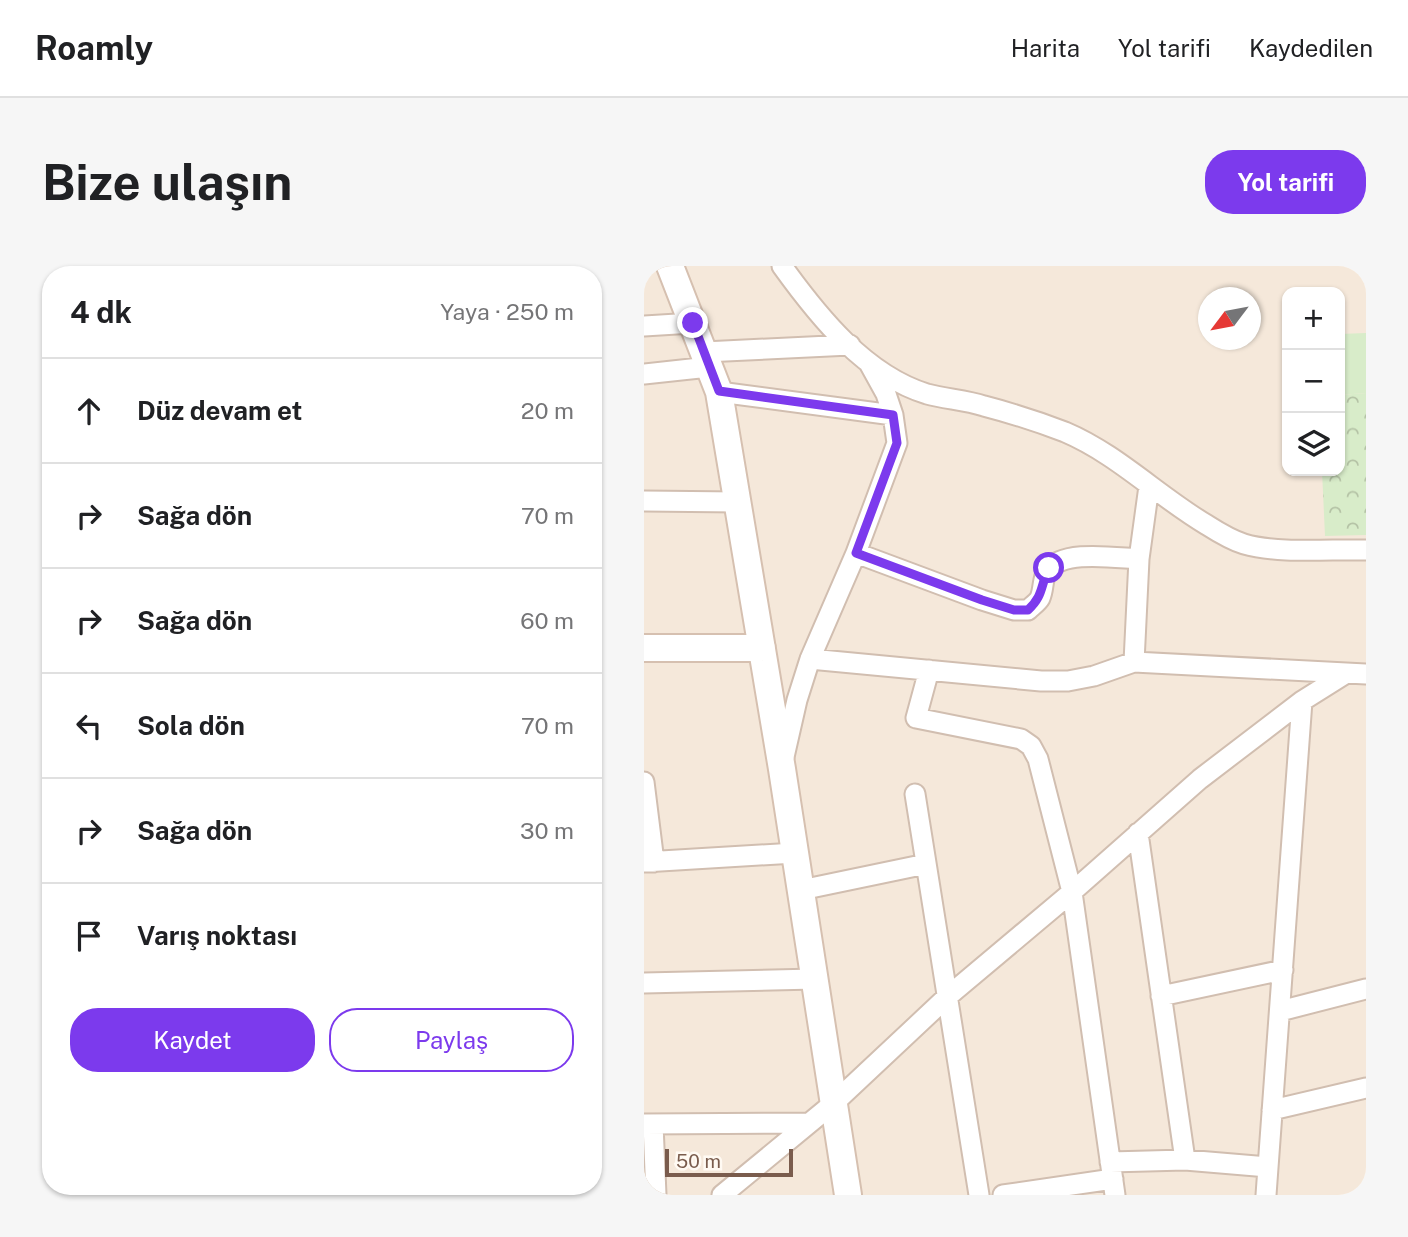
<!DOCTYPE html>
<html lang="tr">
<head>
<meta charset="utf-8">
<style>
	body { margin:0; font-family:"Public Sans",sans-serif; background:#f6f6f6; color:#202124 }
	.controls { position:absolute; right:21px; top:21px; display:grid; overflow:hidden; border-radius:14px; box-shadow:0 2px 5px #0004 }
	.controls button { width:63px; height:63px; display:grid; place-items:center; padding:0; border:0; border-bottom:2px solid #e0e0e0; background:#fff; color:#202124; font:35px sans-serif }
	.compass { position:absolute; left:554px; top:21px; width:63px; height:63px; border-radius:50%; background:#fff; box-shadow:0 2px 5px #0004; rotate:238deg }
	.scale { position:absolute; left:21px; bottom:18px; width:128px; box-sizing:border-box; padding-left:7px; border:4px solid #7a5c4d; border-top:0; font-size:19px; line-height:24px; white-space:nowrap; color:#7a5c4d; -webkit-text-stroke:5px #fffaf3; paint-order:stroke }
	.stop { position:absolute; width:21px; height:21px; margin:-16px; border:5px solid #7c3aed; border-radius:50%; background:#fff }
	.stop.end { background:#7c3aed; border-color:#fff; box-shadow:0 2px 7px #0008 }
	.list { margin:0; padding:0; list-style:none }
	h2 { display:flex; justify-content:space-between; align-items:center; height:91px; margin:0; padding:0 28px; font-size:30px }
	h2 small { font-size:23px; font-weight:400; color:#757577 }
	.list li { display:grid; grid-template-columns:46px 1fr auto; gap:21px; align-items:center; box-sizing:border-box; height:105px; padding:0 28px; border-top:2px solid #e0e0e0 }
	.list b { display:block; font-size:26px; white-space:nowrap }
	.list em { font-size:23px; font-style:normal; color:#757577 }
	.actions { display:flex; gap:14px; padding:21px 28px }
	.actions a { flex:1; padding:16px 0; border:2px solid #7c3aed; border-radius:28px; text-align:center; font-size:24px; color:#7c3aed }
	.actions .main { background:#7c3aed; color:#fff }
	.icon { flex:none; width:38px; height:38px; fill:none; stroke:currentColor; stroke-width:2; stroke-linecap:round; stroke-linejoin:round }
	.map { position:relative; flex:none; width:722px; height:929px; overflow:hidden; border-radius:28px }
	header { display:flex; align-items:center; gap:42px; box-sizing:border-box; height:98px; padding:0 35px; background:#fff; border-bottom:2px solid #e0e0e0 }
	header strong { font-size:33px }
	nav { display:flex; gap:38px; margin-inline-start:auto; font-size:24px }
	.intro { display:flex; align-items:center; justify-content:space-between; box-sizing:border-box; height:168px; padding:0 42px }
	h1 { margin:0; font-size:49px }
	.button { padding:18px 32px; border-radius:28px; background:#7c3aed; color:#fff; font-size:24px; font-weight:700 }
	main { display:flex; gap:42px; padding:0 42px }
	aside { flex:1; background:#fff; border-radius:28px; box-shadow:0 2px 5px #0004 }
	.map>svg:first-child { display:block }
	.residential { fill:#f5e8da; fill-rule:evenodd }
	.park { fill:url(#park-crowns) }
	.garden { fill:#d8ecc9 }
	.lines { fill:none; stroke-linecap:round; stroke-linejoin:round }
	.street-casing { stroke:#d1beb0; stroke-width:23 }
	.secondary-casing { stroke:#d6c0b0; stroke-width:30 }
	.street { stroke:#fff; stroke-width:19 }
	.secondary { stroke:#fff; stroke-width:26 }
	.route { stroke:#7c3aed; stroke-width:9 }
</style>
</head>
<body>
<header>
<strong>Roamly</strong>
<nav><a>Harita</a><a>Yol tarifi</a><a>Kaydedilen</a></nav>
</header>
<div class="intro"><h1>Bize ulaşın</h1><a class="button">Yol tarifi</a></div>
<main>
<aside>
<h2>4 dk<small>Yaya · 250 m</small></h2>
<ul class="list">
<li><svg class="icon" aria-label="ahead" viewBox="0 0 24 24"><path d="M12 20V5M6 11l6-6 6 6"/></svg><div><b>Düz devam et</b></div><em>20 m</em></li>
<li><svg class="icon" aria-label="right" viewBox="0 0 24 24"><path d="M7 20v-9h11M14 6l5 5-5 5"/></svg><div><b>Sağa dön</b></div><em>70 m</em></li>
<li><svg class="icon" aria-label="right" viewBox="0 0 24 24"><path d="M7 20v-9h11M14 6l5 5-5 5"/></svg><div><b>Sağa dön</b></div><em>60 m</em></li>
<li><svg class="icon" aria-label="left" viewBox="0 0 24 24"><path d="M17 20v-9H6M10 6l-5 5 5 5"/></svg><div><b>Sola dön</b></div><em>70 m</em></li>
<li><svg class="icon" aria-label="right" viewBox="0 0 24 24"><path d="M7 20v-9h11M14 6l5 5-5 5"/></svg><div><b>Sağa dön</b></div><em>30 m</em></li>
<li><svg class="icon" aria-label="arrive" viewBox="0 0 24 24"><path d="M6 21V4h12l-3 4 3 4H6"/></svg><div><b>Varış noktası</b></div></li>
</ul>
<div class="actions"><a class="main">Kaydet</a><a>Paylaş</a></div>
</aside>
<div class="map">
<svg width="722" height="929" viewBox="0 0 722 929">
	<defs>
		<pattern id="park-crowns" width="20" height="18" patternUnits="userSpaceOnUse" patternTransform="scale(1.75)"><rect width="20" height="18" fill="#d8ecc9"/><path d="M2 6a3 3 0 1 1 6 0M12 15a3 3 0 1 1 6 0" fill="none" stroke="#b4c2a5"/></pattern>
	</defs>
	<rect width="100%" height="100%" fill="#fdf6ec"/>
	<path class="residential" d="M 0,0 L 722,0 L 722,929 L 0,929 ZM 643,26 L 696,26 L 696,205 L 643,205 ZM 564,32 L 606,32 L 606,74 L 564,74 Z"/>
	<path class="park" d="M 722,127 L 722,269 L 681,270 L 678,205 L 696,205 L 696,129 Z"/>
	<path class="garden" d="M 722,67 L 722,127 L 696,129 L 696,68 Z"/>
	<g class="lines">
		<defs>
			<path id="street" d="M 138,0 C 174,50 221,109 283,128 C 301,133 321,134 340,140 C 367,147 395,156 421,166 C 473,188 514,230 563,259 C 574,266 587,274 600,278 C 634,288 686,283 722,284
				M 0,60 L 49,57
				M 60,86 L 206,79
				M 0,108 L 65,101
				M 75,126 L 249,149
				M 0,235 L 93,236
				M 212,287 L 338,334 L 370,344 L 384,344 C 388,340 394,336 396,332 C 400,323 398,314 403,305 C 418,283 472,292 495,293
				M 166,393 L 397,415 L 424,415 L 450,410 L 490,396 L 722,408
				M 490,396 L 495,293 L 505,220
				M 285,404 L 272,452 L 377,473 L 387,480 L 394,493 L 428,626 L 471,929
				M 140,491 L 153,434 L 166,393 L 212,287 L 253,177 L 249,149 L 242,128 L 226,99
				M 0,516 L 10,596
				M 271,528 L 335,929
				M 494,567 L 541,894
				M 0,596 L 151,587
				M 157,624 L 282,598
				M 0,717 L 171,713
				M 517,730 L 639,704
				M 636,745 L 722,723
				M 628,844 L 722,822
				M 0,858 L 165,857
				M 9,858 L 12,929
				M 466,896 L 541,894 L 624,901
				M 78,929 L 191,836 L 303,731 L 428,626 L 556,513 L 658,435 L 701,408
				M 359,929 L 469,913
				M 622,929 L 658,435"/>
			<path id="secondary" d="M 26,0 L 75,126 L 138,503 L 204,929
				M 0,382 L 118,382"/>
		</defs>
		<use href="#street" class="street-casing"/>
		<use href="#secondary" class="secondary-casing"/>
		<use href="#street" class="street"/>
		<use href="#secondary" class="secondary"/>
	</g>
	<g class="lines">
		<path class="route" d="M 49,57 L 75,125 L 249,149 L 253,177 L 212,287 L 338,334 L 370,344 L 384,344 C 400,329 396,320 405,302"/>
	</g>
</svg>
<div class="controls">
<button>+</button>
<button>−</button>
<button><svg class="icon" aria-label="layers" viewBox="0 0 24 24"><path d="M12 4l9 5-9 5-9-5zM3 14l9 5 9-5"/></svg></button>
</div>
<svg class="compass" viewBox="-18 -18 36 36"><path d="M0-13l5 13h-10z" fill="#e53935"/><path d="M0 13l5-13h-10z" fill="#757577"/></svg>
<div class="scale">50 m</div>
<div class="stop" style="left:405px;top:302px"></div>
<div class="stop end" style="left:49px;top:57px"></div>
</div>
</main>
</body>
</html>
